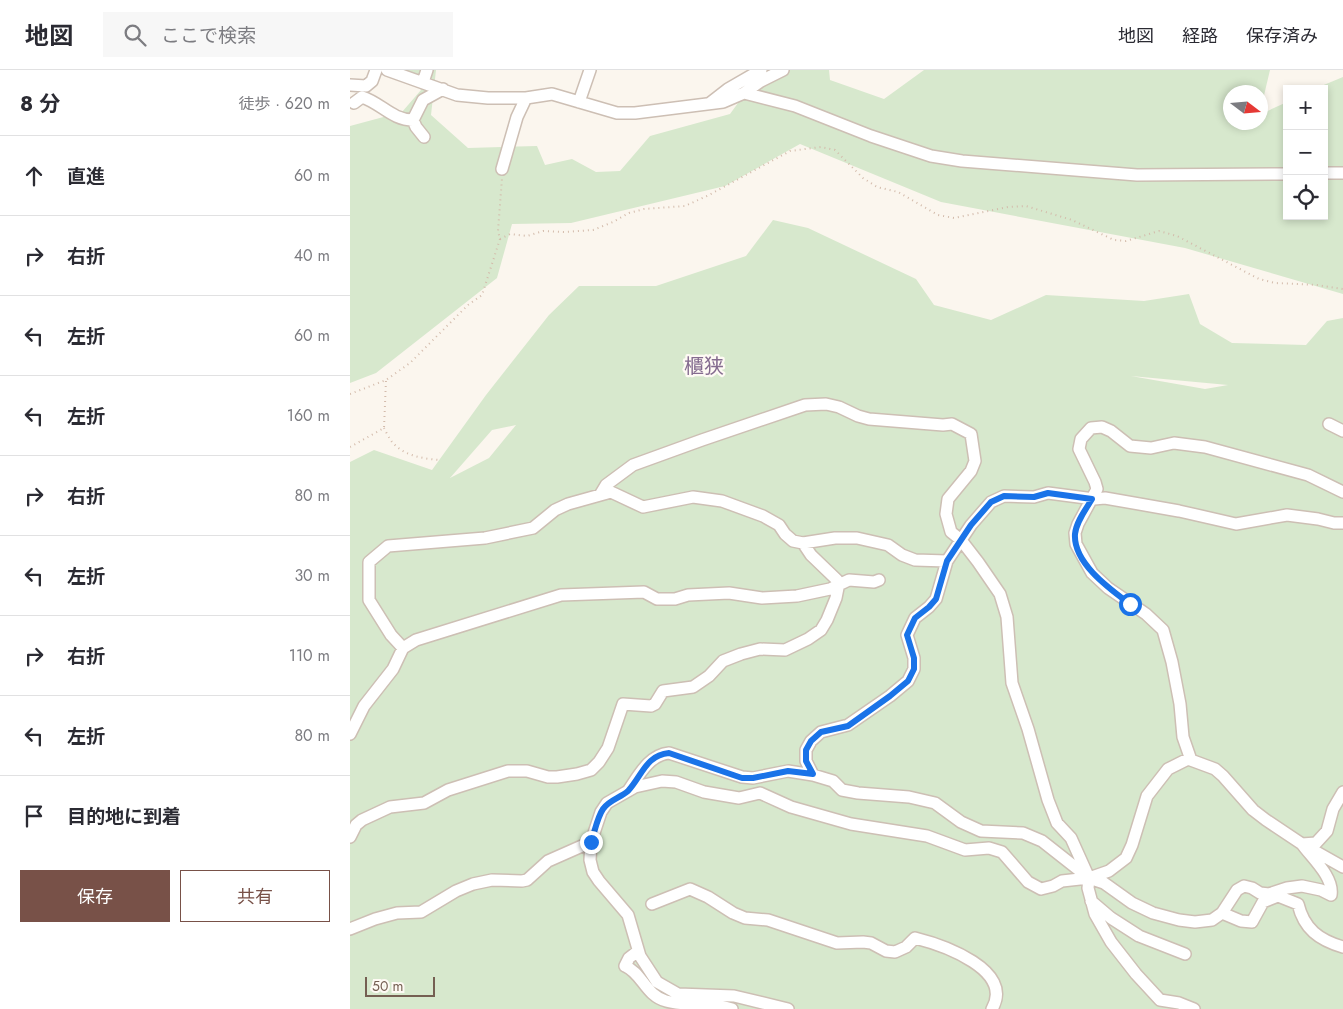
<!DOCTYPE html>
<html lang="ja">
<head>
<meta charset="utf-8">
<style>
	body { margin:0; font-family:Jost,"Noto Sans JP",sans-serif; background:#f7f7f7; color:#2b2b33 }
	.controls { position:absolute; right:15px; top:15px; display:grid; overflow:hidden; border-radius:0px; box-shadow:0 2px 8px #0003 }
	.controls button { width:45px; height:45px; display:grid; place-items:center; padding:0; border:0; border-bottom:1px solid #e1e1e2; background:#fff; color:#2b2b33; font:25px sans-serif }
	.compass { position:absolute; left:873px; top:15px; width:45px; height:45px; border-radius:50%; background:#fff; box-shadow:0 2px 8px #0003; rotate:106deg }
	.scale { position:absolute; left:15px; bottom:12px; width:70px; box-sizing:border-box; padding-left:5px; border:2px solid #755f52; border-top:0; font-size:14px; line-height:18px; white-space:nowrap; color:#755f52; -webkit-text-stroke:4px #fefaf4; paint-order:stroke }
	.stop { position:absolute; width:15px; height:15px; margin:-11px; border:4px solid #1a73e8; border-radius:50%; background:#fff }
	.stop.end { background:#1a73e8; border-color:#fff; box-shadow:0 1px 5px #0008 }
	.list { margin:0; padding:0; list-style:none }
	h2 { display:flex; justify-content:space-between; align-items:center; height:65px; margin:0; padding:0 20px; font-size:21px }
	h2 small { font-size:16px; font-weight:400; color:#7c7c81 }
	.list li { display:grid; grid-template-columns:32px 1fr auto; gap:15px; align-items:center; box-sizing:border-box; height:80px; padding:0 20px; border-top:1px solid #e1e1e2 }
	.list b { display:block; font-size:19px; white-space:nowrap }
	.list em { font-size:16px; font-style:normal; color:#7c7c81 }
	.actions { display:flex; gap:10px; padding:15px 20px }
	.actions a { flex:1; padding:11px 0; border:1px solid #785148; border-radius:0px; text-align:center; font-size:18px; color:#785148 }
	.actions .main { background:#785148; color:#fff }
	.icon { flex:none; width:28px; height:28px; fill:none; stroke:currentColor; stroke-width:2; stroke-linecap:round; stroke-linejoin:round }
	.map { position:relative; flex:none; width:993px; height:939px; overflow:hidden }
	header { display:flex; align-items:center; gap:30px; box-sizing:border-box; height:70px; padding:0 25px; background:#fff; border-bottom:1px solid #e1e1e2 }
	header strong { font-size:24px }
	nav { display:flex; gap:28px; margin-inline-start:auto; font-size:18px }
	.search { width:350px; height:45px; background:#f7f7f7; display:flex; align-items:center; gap:12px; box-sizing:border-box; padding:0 18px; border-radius:0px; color:#7c7c81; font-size:19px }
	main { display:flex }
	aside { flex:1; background:#fff }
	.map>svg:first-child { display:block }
	.green { fill:#d7e8cd; fill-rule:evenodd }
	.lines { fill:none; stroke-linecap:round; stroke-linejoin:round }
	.minor-casing { stroke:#cdbfb4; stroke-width:14 }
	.path { stroke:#d3bbab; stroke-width:2; stroke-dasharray:1 4; stroke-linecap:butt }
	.minor { stroke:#fff; stroke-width:11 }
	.route { stroke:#1a73e8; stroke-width:6 }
	.labels { text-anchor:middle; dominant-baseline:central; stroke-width:4.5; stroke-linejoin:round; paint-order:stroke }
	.quarter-label { font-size:20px; fill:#846b8f; stroke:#fefaf4 }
</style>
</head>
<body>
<header>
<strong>地図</strong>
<div class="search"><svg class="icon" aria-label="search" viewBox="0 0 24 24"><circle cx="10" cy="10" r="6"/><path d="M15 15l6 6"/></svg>ここで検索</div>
<nav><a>地図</a><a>経路</a><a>保存済み</a></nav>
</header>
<main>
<aside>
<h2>8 分<small>徒歩 · 620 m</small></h2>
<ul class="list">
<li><svg class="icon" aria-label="ahead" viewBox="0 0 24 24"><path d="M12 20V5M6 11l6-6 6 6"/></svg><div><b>直進</b></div><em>60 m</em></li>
<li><svg class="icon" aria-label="right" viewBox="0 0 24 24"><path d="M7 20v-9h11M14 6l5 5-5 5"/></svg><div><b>右折</b></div><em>40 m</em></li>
<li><svg class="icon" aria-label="left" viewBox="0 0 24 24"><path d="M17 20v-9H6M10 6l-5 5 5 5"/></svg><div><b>左折</b></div><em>60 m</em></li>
<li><svg class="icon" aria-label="left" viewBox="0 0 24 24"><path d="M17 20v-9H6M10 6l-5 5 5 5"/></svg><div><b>左折</b></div><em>160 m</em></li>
<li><svg class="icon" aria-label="right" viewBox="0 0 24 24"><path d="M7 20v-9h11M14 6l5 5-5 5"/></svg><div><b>右折</b></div><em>80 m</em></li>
<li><svg class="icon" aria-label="left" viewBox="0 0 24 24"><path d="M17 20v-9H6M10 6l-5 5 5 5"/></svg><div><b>左折</b></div><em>30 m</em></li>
<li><svg class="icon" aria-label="right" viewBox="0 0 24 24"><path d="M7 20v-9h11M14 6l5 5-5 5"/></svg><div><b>右折</b></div><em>110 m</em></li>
<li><svg class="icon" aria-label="left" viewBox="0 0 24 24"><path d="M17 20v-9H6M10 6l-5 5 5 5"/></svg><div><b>左折</b></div><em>80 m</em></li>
<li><svg class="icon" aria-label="arrive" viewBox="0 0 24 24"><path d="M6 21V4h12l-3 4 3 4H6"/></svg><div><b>目的地に到着</b></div></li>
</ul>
<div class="actions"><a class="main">保存</a><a>共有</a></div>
</aside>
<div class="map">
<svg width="993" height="939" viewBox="0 0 993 939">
	<rect width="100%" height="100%" fill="#fbf6ee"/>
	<path class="green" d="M 24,0 L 86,0 L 81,45 L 118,78 L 187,76 L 195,95 L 222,89 L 246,102 L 270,101 L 300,66 L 380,44 L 412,0 L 479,0 L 480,10 L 534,29 L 574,0 L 920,0 L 911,38 L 911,22 L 881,22 L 881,52 L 911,52 L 911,44 L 937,32 L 937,146 L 974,146 L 974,19 L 964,19 L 993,7 L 993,224 L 835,178 L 591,132 L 450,74 L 375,116 L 221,153 L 162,154 L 147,208 L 26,303 L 0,313 L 0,56 L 52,42 L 71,20 L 58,5 Z
		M 423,150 L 458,158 L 566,209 L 584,235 L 641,250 L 696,225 L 794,231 L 839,224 L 850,254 L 882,273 L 956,275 L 977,251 L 993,248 L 993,939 L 0,939 L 0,392 L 24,380 L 82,400 L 136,325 L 199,245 L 229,216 L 306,216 L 396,186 ZM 781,306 L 878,315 L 855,319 ZM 166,355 L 139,388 L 100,408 L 142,360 Z"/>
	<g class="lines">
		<defs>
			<path id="minor" d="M 37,0 L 107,25 L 138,28 L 176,28 L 202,24 L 267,43 L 285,43 L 373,32 L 394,23 L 411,11 L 433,0
				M 73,12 L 77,0
				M 0,15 L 16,16 L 22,11 L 26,0
				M 394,23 L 445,36 L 521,66 L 581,86 L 612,91 L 787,105 L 937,104
				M 229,32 L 240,0
				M 4,33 L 12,27 C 31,33 42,50 63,50 L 73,30 L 93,19
				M 360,33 L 378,19 L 411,0
				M 63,50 L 66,57 L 74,67
				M 152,99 L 167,47 L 176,28
				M 974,103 L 993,103
				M 979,354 L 993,361
				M 250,425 L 256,415 L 283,395 L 352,370 L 455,335 L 476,334 L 489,337 L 508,346 L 519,349 L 593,355 L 602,354 L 621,364 L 625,391 L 621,401 L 598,429 L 596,444 L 601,462 L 611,470 L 628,492 L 650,524 L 657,547 L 662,613 L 678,659 L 698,730 L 707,753 L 721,768 L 739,808 L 738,818 L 745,844 L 761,872 L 786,904 L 810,930 L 829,933 L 844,939
				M 53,578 L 41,565 L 19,530 L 19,492 L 38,476 L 135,468 L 183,458 L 205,440 L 218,434 L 261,422 L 293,437 L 343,427 L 372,431 L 413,446 L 429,455 L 435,464 L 443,471 L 453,473 L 485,468 L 507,468 L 538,475 L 552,485 L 565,490 L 597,491
				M 0,664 L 14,636 L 43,599 L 53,578 L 66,570 L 211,525 L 294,522 L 307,529 L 325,529 L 338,525 L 379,523 L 412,528 L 447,526 L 480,519 L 499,510 L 524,512 L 529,510
				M 841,690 L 833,667 L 830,634 L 822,592 L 813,560 L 796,544 L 758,518 L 742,503 L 726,474 L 725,463 L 728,454 L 747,419 L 745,412 L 729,379 L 731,369 L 741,358 L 752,357 L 761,361 L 780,376 L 801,378 L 824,373 L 855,377 L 958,405 L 993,422
				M 463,705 L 456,691 L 456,680 L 461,671 L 471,662 L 498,655 L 540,626 L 558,611 L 564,599 L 564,588 L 557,565 L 565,548 L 579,537 L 586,529 L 597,491 L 621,455 L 641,432 L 654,426 L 684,427 L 698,423 L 744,429 L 755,428 L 829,441 L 886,454 L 937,445 L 968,449 L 984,453 L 993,453
				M 278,721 C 289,705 299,685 319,683 L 392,707 L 403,708 L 438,701 L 463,705 L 483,711 L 492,720 L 508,723 L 559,727 L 585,733 L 611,752 L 631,761 L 673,763 L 692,771 L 739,808 L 754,813 L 782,833 L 803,843 L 829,850 L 845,852 L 862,850 L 872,843 L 887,820 L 894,816 L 902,818 L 910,823 L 919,824 L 937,818 L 952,816 L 971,820 L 981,825 C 984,807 962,788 952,774
				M 0,767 L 6,755 L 12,750 L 40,737 L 74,733 L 98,720 L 158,701 L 177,701 L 198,707 L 207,707 L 227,704 L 241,700 L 249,692 L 258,678 L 273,634 L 301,636 L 305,634 L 313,621 L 343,617 L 359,606 L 373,591 L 391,584 L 410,579 L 435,580 L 458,569 L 471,560 L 477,550 L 486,528 L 488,518 L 487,510 L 461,485 L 453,473
				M 241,772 L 240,790 L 243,802 L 249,811 L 278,845 L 290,886 L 307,912 L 328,924 L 384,926 L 438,939
				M 954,775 L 993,797
				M 741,831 L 761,848 L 789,866 L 835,884
				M 302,834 L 340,819 L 358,827 L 383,843 L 395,848 L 418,850 L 487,873 L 513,872 L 521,873 L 536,881 L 545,882 L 556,877 L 565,868 C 593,875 665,900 642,939
				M 872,843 L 891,851 L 902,852 L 913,832 L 928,826 L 948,834 C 954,859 969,870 993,877
				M 0,859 L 25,849 L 47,843 L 71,842 L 106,821 L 123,814 L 142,810 L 172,811 L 177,810 L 198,791 L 241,772 L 251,742 L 257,733 L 285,717 L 312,711 L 326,712 L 354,722 L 389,728 L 410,723 L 441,737 L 501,754 L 577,766 L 615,780 L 639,778 L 652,782 L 678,812 L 691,819 L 703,816 L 712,811 L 739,808 L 759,801 L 776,788 L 782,775 L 797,726 L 818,699 L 838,689 L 865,699 L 873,706 L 903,740 L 916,750 L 952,774 L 966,773 L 977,761 L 983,739 L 993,722
				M 288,881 L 279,888 L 275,896 C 292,903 296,926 316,931 C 337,937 361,932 382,939"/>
		</defs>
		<use href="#minor" class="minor-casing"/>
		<path class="path" d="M 150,169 L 160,164 L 177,166 L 193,161 L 215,162 L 243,160 L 263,152 L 279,143 L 294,139 L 335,136 L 359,125 L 440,81 L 471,77 L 485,80 L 513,108 L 527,117 L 548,122 L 588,145 L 604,148 L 658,137 L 676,136 L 722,150 L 764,170 L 776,171 L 809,161 L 827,166 L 909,209 L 925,213 L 967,215 L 993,219
			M 0,324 L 36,310 L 60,293 L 118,235 L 132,225 L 150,169 L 148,161 L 152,108
			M 34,358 C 36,362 39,368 42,372 C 54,386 74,389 91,390
			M 0,377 L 34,358 L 36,310"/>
		<use href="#minor" class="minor"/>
	</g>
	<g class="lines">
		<path class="route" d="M 241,772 C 245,761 247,748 253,739 C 259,730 270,728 278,721 C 292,706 296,685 319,683 L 392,708 L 403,708 L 438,701 L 463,704 L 456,691 L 456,680 L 461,671 L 471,662 L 498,656 L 540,626 L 558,611 L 564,599 L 564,588 L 557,565 L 565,548 L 579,537 L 586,529 L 597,491 L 621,455 L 641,432 L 654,426 L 684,427 L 698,423 L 742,429 C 736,439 726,452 725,464 C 723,493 760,519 780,534"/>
	</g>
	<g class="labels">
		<g class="quarter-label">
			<text x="354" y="296">櫃狭</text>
		</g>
	</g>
</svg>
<div class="controls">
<button>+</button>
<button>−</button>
<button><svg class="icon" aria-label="locate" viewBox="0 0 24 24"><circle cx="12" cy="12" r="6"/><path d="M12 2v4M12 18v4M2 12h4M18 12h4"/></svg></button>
</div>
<svg class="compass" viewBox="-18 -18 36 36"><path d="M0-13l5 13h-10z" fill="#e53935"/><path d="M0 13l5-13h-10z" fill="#7c7c81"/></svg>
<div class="scale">50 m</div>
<div class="stop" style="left:780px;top:534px"></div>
<div class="stop end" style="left:241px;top:772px"></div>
</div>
</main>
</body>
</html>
